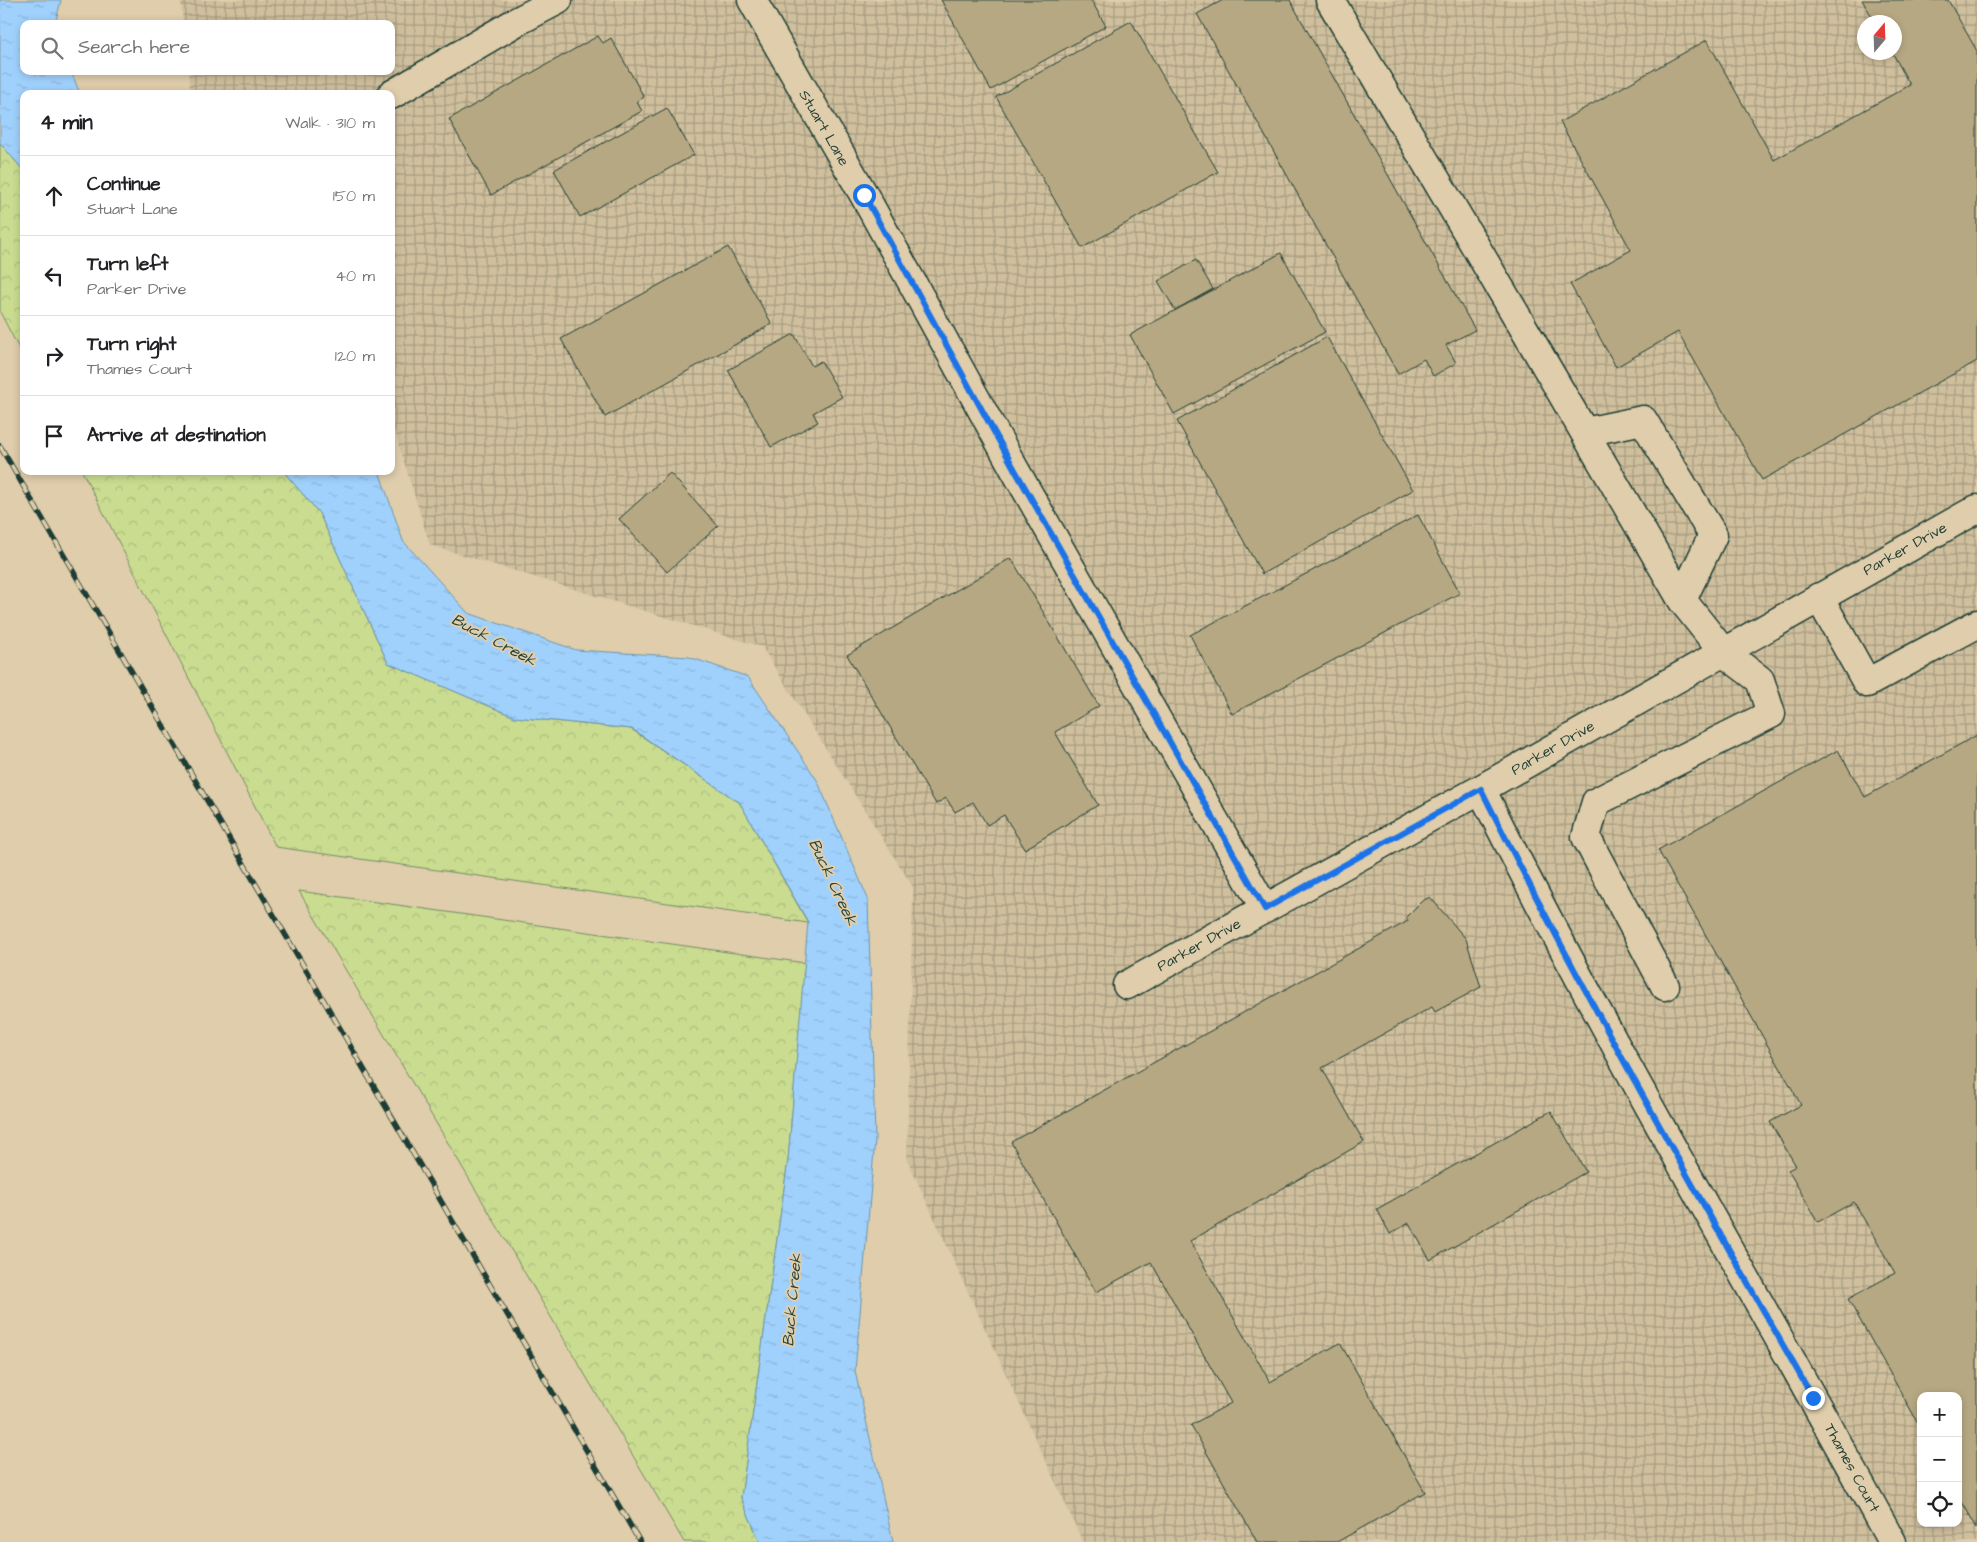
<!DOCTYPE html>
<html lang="en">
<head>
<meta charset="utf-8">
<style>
	body { margin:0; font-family:"Architects Daughter",sans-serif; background:#f6f6f6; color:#202124 }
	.controls { position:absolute; right:15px; bottom:15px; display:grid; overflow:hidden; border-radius:10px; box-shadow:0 2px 8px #0003 }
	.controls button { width:45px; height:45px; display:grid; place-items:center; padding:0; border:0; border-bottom:1px solid #e0e0e0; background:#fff; color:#202124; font:25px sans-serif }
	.compass { position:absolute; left:1857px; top:15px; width:45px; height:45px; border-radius:50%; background:#fff; box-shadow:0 2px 8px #0003; rotate:19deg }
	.stop { position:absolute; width:15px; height:15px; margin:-11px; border:4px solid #1a73e8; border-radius:50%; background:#fff }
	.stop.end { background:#1a73e8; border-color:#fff; box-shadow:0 1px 5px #0008 }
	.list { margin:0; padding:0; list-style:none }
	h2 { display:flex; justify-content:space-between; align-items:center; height:65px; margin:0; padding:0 20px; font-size:21px }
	h2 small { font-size:16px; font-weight:400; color:#757577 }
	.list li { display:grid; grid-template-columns:32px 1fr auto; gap:15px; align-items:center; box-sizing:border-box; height:80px; padding:0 20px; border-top:1px solid #e0e0e0 }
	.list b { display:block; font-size:19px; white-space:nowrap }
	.list p { margin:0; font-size:16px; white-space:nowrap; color:#757577 }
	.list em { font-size:16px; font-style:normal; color:#757577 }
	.icon { flex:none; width:28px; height:28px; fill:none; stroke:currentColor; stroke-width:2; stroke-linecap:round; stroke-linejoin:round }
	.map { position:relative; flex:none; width:1977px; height:1542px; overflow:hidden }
	.search { position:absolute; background:#fff; box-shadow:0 2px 8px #0003; left:20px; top:20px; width:375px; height:55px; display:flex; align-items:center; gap:12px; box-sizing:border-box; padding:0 18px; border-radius:10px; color:#757577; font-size:19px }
	.panel { position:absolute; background:#fff; box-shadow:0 2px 8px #0003; left:20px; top:90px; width:375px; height:385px; border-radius:10px }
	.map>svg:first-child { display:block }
	.industrial { fill:url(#industrial-grid); fill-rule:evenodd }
	.forest { fill:url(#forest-crowns); stroke:#748c62 }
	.water { fill:url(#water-ripples); stroke:#6c96ad }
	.building { fill:#b6a882; stroke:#1f3d34 }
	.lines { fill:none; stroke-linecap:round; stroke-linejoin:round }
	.minor-casing { stroke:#1f3d34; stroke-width:31 }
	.minor { stroke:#dfcdab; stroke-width:28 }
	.rail-casing { stroke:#1f3d34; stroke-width:5.5 }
	.rail { stroke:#dfcdab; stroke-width:4; stroke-dasharray:11; stroke-linecap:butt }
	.route { stroke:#1a73e8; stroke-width:6 }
	.labels { text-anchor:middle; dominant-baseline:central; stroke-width:4; stroke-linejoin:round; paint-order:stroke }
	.street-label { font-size:15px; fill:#1f3d34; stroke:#dfcdab }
	.water-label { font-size:16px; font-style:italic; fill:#25443e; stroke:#dfcdab }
</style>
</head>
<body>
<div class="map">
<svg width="1977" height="1542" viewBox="0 0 1977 1542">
	<defs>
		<pattern id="industrial-grid" width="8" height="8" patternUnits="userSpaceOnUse" patternTransform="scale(1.25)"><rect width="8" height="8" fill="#cfbf9d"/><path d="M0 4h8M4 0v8" fill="none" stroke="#a79c81"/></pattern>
		<pattern id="forest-crowns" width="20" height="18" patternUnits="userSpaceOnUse" patternTransform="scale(1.25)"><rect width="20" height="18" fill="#cadc90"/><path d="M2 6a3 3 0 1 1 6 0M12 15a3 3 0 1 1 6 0" fill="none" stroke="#adbe7d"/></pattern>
		<pattern id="water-ripples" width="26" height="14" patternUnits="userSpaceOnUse" patternTransform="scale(1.25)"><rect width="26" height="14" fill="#a0d1fd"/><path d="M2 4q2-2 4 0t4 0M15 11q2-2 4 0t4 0" fill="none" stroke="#89b4d9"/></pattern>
	</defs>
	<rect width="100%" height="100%" fill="#dfcdab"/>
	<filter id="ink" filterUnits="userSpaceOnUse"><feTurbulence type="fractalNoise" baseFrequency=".02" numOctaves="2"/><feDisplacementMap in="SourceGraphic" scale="10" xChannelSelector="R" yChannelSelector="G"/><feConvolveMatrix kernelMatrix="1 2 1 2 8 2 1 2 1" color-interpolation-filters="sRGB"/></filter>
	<g filter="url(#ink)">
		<path class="industrial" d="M 181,0 L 1977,0 L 1977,1542 L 1083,1542 L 907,1159 L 913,887 L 762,647 L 430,545 L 391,420 L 391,94 L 191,94 L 188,71 L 391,71 L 391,24 L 183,24 ZM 1864,22 L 1894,22 L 1894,52 L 1864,52 ZM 1921,1396 L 1958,1396 L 1958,1523 L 1921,1523 Z"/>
		<path class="forest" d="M 0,143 L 24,171 L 24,358 L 0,312 Z
			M 82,471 L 283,471 L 319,513 L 388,663 L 515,717 L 631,729 L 740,803 L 808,923 L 276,847 Z
			M 299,891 L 805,963 L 788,1160 L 741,1498 L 760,1542 L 684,1542 Z"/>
		<path class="water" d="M 0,0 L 61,0 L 55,24 L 24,24 L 24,71 L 71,71 L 80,94 L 24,94 L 24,171 L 0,143 Z
			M 283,471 L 379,471 L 403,541 L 468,613 L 576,650 L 689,657 L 748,677 L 817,780 L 868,899 L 875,1139 L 855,1371 L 893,1542 L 760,1542 L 741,1498 L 788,1160 L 808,922 L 740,803 L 632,729 L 515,717 L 388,663 L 319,513 Z"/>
		<path class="building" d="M 941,0 L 1091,0 L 1106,26 L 991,90 Z
			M 1223,0 L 1290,0 L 1475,330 L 1446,345 L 1456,363 L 1433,376 L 1424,359 L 1398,374 L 1197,14 Z
			M 1862,0 L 1948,0 L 1977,51 L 1977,361 L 1762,480 L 1678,332 L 1616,367 L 1570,284 L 1631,250 L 1560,122 L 1707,40 L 1774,160 L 1910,85 L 1892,52 L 1894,52 L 1894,22 L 1875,22 Z
			M 1131,21 L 1218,172 L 1082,248 L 996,97 Z
			M 598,36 L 603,43 L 611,38 L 644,97 L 637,102 L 642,111 L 491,195 L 449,119 Z
			M 667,108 L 694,155 L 580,217 L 554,170 Z
			M 728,247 L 772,324 L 605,417 L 561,339 Z
			M 1281,253 L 1325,332 L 1174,414 L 1130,335 Z
			M 1196,260 L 1213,289 L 1175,310 L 1158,281 Z
			M 794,334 L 812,366 L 821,361 L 842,397 L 813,413 L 818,422 L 771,447 L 728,370 Z
			M 1327,337 L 1413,490 L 1262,574 L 1177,421 Z
			M 670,473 L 718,526 L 667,572 L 619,519 Z
			M 1418,515 L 1460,593 L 1232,714 L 1190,635 Z
			M 1011,558 L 1099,706 L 1055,732 L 1098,805 L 1025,849 L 1004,815 L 987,825 L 973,802 L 955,812 L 946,798 L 936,804 L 847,655 Z
			M 1977,735 L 1977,1528 L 1958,1495 L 1958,1396 L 1921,1396 L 1921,1428 L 1848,1299 L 1895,1273 L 1854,1202 L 1818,1222 L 1788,1170 L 1796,1166 L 1770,1122 L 1801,1105 L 1658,850 L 1838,750 L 1865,797 Z
			M 1430,897 L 1466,939 L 1481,987 L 1435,1012 L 1432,1007 L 1322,1068 L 1364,1142 L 1190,1241 L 1270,1382 L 1340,1343 L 1425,1492 L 1337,1542 L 1257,1542 L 1191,1425 L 1231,1403 L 1151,1262 L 1096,1292 L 1011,1142 L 1408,921 L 1406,917 L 1422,901 Z
			M 1551,1111 L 1586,1172 L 1430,1260 L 1409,1223 L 1390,1234 L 1377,1209 Z"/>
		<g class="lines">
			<defs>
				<path id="minor" d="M 752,0 L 864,195 L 1015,470 L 1265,909
					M 1330,0 L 1529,337 L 1682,600 L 1723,652 L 1760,680 L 1771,714 L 1596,802 L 1586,837 L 1665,986
					M 391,95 L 516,22 L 558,0
					M 1585,432 L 1643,420 L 1713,535 L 1682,600
					M 1819,597 L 1867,683 L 1977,624
					M 1481,789 C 1609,1045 1755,1291 1892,1542
					M 1127,985 L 1481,789 L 1977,509"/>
			</defs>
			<use href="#minor" class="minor-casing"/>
			<use href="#minor" class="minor"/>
			<defs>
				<path id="rail" d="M 0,446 L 640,1542"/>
			</defs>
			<use href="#rail" class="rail-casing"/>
			<use href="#rail" class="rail"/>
		</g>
	</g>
	<g class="lines" filter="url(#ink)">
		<path class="route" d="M 864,195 L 1015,470 L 1265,909 L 1481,789 C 1584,996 1699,1197 1813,1398"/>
	</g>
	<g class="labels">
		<g class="street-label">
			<text transform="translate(824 128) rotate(60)">Stuart Lane</text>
			<text transform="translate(1905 549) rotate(-29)">Parker Drive</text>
			<text transform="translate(1553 748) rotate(-30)">Parker Drive</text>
			<text transform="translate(1199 945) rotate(-29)">Parker Drive</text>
			<text transform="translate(1852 1468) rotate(61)">Thames Court</text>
		</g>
		<g class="water-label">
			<text transform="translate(494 640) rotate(28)">Buck Creek</text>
			<text transform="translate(833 882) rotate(65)">Buck Creek</text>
			<text transform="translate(792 1300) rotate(-85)">Buck Creek</text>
		</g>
	</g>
</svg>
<div class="controls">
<button>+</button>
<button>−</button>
<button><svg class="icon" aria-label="locate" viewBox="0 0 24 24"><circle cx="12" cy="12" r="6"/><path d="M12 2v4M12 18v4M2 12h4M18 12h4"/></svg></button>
</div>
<svg class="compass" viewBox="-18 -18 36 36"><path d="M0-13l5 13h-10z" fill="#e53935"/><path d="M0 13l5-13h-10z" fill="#757577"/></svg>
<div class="stop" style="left:864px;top:195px"></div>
<div class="stop end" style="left:1813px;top:1398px"></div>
<div class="search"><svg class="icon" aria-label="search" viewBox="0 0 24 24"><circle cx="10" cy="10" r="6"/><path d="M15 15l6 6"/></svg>Search here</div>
<section class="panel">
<h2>4 min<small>Walk · 310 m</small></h2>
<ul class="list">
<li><svg class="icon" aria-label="ahead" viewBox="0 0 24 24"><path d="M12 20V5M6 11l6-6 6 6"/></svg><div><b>Continue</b><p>Stuart Lane</p></div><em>150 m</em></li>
<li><svg class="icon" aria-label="left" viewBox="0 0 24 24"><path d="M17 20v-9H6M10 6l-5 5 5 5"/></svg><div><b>Turn left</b><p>Parker Drive</p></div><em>40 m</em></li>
<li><svg class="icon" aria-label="right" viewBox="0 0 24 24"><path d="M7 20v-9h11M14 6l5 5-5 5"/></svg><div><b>Turn right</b><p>Thames Court</p></div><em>120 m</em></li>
<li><svg class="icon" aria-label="arrive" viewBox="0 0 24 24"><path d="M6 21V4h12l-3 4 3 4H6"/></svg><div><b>Arrive at destination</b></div></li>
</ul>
</section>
</div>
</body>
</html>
